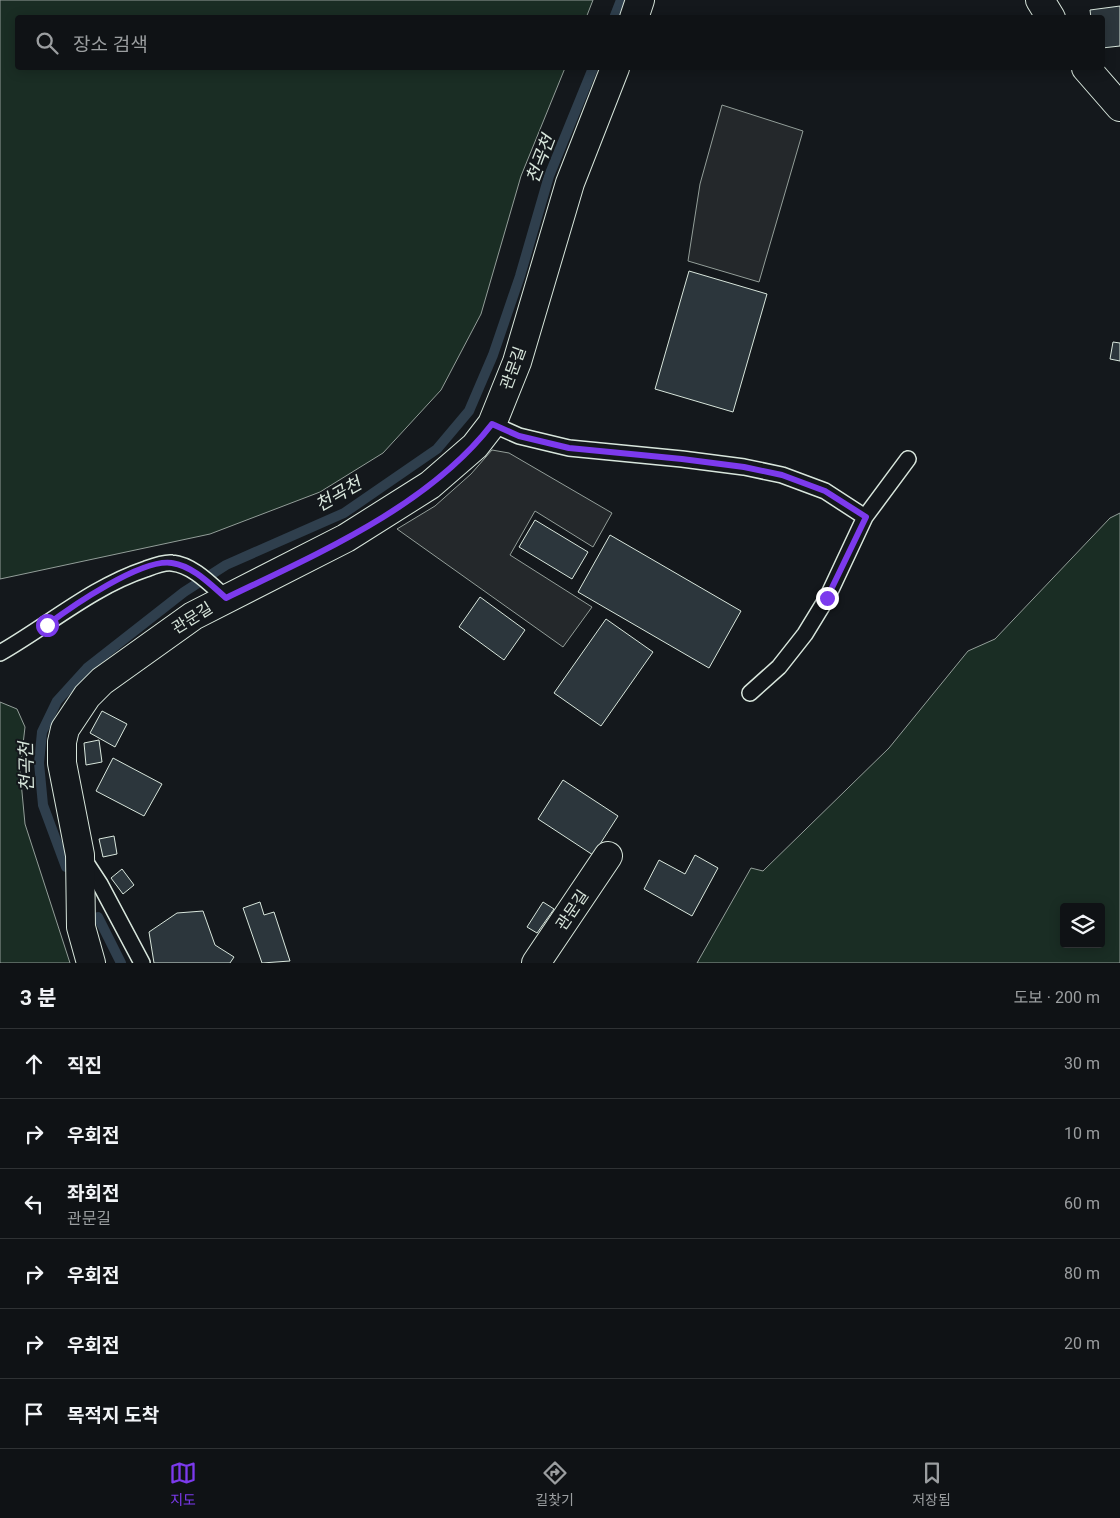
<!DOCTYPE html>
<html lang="ko">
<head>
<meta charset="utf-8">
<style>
	body { margin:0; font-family:Roboto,"Noto Sans KR",sans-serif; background:#1d2022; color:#f1f3f6 }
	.controls { position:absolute; right:15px; bottom:15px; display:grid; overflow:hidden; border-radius:5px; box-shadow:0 2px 12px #0003 }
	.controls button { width:45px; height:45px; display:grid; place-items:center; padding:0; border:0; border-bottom:1px solid #2f3234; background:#0f1215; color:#f1f3f6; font:25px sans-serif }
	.stop { position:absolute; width:15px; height:15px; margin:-11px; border:4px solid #7c3aed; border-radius:50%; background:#fff }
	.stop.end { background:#7c3aed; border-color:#fff; box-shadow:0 1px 5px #0008 }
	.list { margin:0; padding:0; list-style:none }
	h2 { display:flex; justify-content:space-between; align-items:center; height:65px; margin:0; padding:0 20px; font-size:21px }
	h2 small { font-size:16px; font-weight:400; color:#9b9ea0 }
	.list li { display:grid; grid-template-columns:32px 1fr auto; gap:15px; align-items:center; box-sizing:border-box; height:70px; padding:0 20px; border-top:1px solid #2f3234 }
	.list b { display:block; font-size:19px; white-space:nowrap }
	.list p { margin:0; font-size:16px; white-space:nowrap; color:#9b9ea0 }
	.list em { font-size:16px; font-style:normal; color:#9b9ea0 }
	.icon { flex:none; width:28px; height:28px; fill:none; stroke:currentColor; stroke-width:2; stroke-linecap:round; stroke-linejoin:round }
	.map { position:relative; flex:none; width:1120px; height:963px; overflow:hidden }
	.search { position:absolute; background:#0f1215; box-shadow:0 2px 12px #0003; left:15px; right:15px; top:15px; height:55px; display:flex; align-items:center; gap:12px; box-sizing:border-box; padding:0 18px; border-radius:5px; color:#9b9ea0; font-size:19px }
	.sheet { height:485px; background:#0f1215 }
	nav { display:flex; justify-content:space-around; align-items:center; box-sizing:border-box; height:70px; border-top:1px solid #2f3234; background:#0f1215; font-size:14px; color:#9b9ea0 }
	nav a { display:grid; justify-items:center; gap:2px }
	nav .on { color:#7c3aed }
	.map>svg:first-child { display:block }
	.green { fill:#1a2d24; stroke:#939e99; fill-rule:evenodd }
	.parking { fill:#24282b; stroke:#939e99 }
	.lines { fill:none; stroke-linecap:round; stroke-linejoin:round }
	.stream { stroke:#2f3f4d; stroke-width:10 }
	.building { fill:#2c363c; stroke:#d8e6dc }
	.lane-casing { stroke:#d8e6dc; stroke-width:18 }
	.street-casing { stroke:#d8e6dc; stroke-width:30 }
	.lane { stroke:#14181c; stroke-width:15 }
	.street { stroke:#14181c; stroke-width:28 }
	.route { stroke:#7c3aed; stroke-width:6 }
	.labels { text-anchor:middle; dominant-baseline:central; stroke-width:4; stroke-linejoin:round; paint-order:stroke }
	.street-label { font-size:16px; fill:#d8e6dc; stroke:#14181c }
	.water-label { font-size:18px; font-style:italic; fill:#d8e6dc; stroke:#14181c }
</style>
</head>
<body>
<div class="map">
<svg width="1120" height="963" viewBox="0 0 1120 963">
	<rect width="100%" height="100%" fill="#14181c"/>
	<path class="green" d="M 0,0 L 593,0 L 586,18 L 18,18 L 18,68 L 565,68 L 521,176 L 481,314 L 441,390 L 383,453 L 320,492 L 210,534 L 0,579 Z
		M 1120,513 L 1120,963 L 697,963 L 751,868 L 763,871 L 889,748 L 968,651 L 995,639 L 1110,518 ZM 1064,907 L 1101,907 L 1101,944 L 1064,944 Z
		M 0,702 L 17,709 L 25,727 L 20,771 L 25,824 L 70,963 L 0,963 Z"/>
	<path class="parking" d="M 722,105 L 803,131 L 759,282 L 688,261 L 700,184 Z
		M 492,450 L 509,453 L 612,513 L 593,547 L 535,511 L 510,555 L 592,607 L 563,647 L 397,529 L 435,506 L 471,474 Z"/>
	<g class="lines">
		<path class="stream" d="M 614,18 L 621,0
			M 66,867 L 43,805 L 39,763 L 42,732 L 57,701 L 87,668 L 184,592 L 226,565 L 344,513 L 437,449 L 469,411 L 493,355 L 520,276 L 549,176 L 593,68
			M 98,917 L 121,963"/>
	</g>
	<path class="building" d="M 1120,6 L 1120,46 L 1102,48 L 1102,18 L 1091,18 L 1090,10 Z
		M 689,271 L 767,294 L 733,412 L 655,389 Z
		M 1113,342 L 1120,343 L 1120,361 L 1110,359 Z
		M 535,520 L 588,552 L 572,579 L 519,547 Z
		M 610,535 L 741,611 L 709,668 L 578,592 Z
		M 480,597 L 525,630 L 504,660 L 459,627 Z
		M 606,619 L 653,652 L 601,726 L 554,693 Z
		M 102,711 L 127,724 L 115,747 L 90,733 Z
		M 99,740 L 102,762 L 86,765 L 84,743 Z
		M 113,758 L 162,784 L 144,816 L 96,791 Z
		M 563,780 L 618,816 L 593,855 L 538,819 Z
		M 114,836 L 117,854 L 103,857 L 99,839 Z
		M 695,855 L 718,868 L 692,916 L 644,889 L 659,860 L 685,874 Z
		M 122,869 L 134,885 L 123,894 L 111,878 Z
		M 260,902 L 264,915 L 274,912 L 290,961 L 262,963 L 243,908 Z
		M 543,902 L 554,909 L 537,933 L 527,927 Z
		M 203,911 L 215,945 L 234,957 L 230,963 L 154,963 L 149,932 L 177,913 Z"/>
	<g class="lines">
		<defs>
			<path id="lane" d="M 492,424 L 519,436 L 569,448 L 682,459 L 744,467 L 782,475 L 825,491 L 865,517
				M 0,653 C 49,625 92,587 146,569 C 154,566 164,562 172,563 C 193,565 211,585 226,598
				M 750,693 L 779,667 L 805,634 L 827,598 L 865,517 L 908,459
				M 83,858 L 100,884 L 142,963"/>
			<path id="street" d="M 1040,0 L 1051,18
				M 634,18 L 640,0
				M 1086,68 L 1120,107
				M 91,963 L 81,927 L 80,855 L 62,763 L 62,742 L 65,729 L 87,696 L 102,681 L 193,616 L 346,538 L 430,485 L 475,446 L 492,424 L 517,362 L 570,183 L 615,68
				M 536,963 L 608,856"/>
		</defs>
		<use href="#lane" class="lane-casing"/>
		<use href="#street" class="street-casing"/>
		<use href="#lane" class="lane"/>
		<use href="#street" class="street"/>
	</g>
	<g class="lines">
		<path class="route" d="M 47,625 C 72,606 142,558 172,563 C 193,566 211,585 226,598 C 317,554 429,506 492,424 L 519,436 L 569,448 L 682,459 L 744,467 L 782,475 L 825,491 L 866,517 L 827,598"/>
	</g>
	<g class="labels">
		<g class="street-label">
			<text transform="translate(513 368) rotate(-70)">관문길</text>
			<text transform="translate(192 618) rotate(-32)">관문길</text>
			<text transform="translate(572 910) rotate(-56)">관문길</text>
		</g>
		<g class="water-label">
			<text transform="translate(540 159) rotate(-69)">천곡천</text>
			<text transform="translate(338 494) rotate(-30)">천곡천</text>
			<text transform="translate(26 767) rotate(-91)">천곡천</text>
		</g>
	</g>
</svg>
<div class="controls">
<button><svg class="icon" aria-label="layers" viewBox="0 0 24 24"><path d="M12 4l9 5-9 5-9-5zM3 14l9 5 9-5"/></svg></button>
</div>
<div class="stop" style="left:47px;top:625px"></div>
<div class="stop end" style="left:827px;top:598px"></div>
<div class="search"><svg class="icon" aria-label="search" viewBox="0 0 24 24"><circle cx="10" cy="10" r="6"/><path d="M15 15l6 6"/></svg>장소 검색</div>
</div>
<section class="sheet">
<h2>3 분<small>도보 · 200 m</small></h2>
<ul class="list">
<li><svg class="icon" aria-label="ahead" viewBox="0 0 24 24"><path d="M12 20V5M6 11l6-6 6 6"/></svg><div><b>직진</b></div><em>30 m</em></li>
<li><svg class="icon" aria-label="right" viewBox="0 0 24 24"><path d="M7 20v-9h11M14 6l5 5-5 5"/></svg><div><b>우회전</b></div><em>10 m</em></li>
<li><svg class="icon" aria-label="left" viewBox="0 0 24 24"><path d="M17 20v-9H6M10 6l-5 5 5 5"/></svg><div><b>좌회전</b><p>관문길</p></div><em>60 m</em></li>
<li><svg class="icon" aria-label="right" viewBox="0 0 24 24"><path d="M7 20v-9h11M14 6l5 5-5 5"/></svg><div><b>우회전</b></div><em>80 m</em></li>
<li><svg class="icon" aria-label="right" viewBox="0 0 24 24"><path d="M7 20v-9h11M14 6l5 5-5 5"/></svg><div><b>우회전</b></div><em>20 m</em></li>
<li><svg class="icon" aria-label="arrive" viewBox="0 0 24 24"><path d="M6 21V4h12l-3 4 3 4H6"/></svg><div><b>목적지 도착</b></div></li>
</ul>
</section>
<nav>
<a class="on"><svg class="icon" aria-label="map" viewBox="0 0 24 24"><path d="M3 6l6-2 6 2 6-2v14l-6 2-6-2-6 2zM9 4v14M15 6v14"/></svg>지도</a>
<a><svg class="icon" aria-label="directions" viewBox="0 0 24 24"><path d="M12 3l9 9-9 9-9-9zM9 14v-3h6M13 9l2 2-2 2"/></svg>길찾기</a>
<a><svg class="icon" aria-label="saved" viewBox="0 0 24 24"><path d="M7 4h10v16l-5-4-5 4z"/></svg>저장됨</a>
</nav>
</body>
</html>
